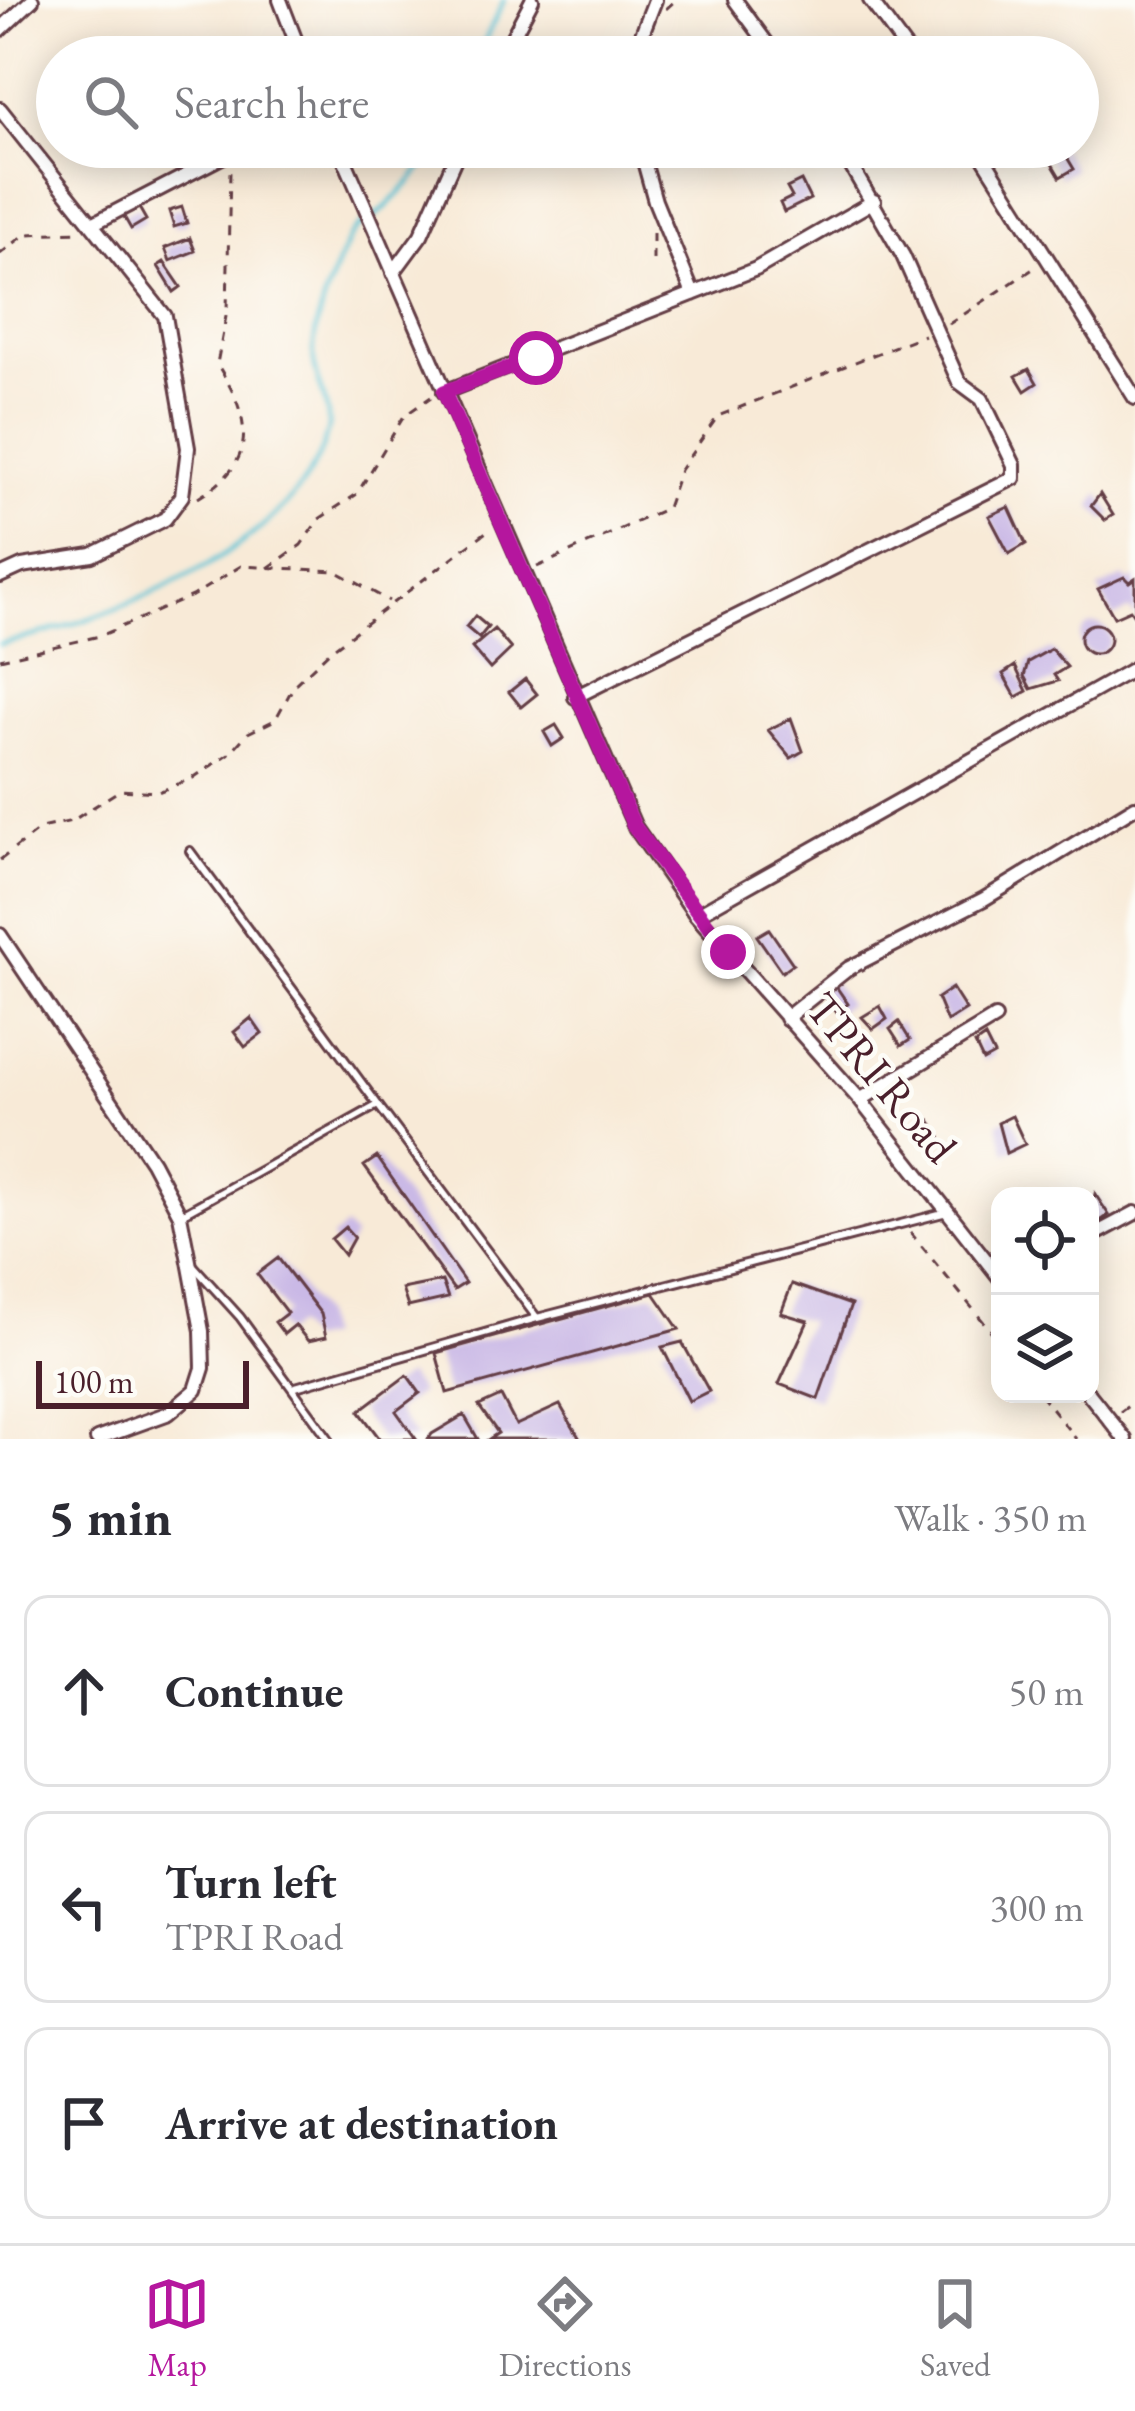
<!DOCTYPE html>
<html lang="en">
<head>
<meta charset="utf-8">
<style>
	body { margin:0; font-family:"EB Garamond",serif; background:#f2f2f3; color:#2b2b33 }
	.controls { position:absolute; right:36px; bottom:36px; display:grid; overflow:hidden; border-radius:24px; box-shadow:0 6px 30px #0003 }
	.controls button { width:108px; height:108px; display:grid; place-items:center; padding:0; border:0; border-bottom:3px solid #e1e1e2; background:#fff; color:#2b2b33; font:60px sans-serif }
	.scale { position:absolute; left:36px; bottom:30px; width:213px; box-sizing:border-box; padding-left:12px; border:6px solid #4a1f2b; border-top:0; font-size:33px; line-height:42px; white-space:nowrap; color:#4a1f2b; -webkit-text-stroke:9px #fdfcf7; paint-order:stroke }
	.stop { position:absolute; width:36px; height:36px; margin:-27px; border:9px solid #b5179e; border-radius:50%; background:#fff }
	.stop.end { background:#b5179e; border-color:#fff; box-shadow:0 3px 12px #0008 }
	.list { margin:0; padding:0; list-style:none }
	h2 { display:flex; justify-content:space-between; align-items:center; height:156px; margin:0; padding:0 48px; font-size:51px }
	h2 small { font-size:39px; font-weight:400; color:#7c7c81 }
	.list li { display:grid; grid-template-columns:78px 1fr auto; gap:36px; align-items:center; box-sizing:border-box; height:192px; margin:0 24px 24px; padding:0 24px; border:3px solid #e1e1e2; border-radius:24px }
	.list b { display:block; font-size:45px; white-space:nowrap }
	.list p { margin:0; font-size:39px; white-space:nowrap; color:#7c7c81 }
	.list em { font-size:39px; font-style:normal; color:#7c7c81 }
	.icon { flex:none; width:66px; height:66px; fill:none; stroke:currentColor; stroke-width:2; stroke-linecap:round; stroke-linejoin:round }
	.map { position:relative; flex:none; width:1135px; height:1439px; overflow:hidden }
	.search { position:absolute; background:#fff; box-shadow:0 6px 30px #0003; left:36px; right:36px; top:36px; height:132px; display:flex; align-items:center; gap:30px; box-sizing:border-box; padding:0 42px; border-radius:66px; color:#7c7c81; font-size:45px }
	.sheet { height:804px; background:#fff }
	nav { display:flex; justify-content:space-around; align-items:center; box-sizing:border-box; height:168px; border-top:3px solid #e1e1e2; background:#fff; font-size:33px; color:#7c7c81 }
	nav a { display:grid; justify-items:center; gap:6px }
	nav .on { color:#b5179e }
	.map>svg:first-child { display:block }
	.lines { fill:none; stroke-linecap:round; stroke-linejoin:round }
	.stream { stroke:#5bc5d7; stroke-width:4.5 }
	.building { fill:#cab9e6 }
	.service-casing { stroke:#643d45; stroke-width:12 }
	.minor-casing { stroke:#643d45; stroke-width:18 }
	.path { stroke:#643d45; stroke-width:3; stroke-dasharray:9 9; stroke-linecap:butt }
	.service { stroke:#fff; stroke-width:6 }
	.minor { stroke:#fff; stroke-width:12 }
	.route { stroke:#b5179e; stroke-width:15 }
	.labels { text-anchor:middle; dominant-baseline:central; stroke-width:9; stroke-linejoin:round; paint-order:stroke }
	.street-label { font-size:45px; fill:#4a1f2b; stroke:#fdfcf7 }
</style>
</head>
<body>
<div class="map">
<svg width="1135" height="1439" viewBox="0 0 1135 1439">
	<rect width="100%" height="100%" fill="#fdfcf7"/>
	<filter id="ink" filterUnits="userSpaceOnUse"><feTurbulence type="fractalNoise" baseFrequency=".00833" numOctaves="2"/><feDisplacementMap in="SourceGraphic" scale="24" xChannelSelector="R" yChannelSelector="G"/><feConvolveMatrix kernelMatrix="1 2 1 2 8 2 1 2 1" color-interpolation-filters="sRGB"/></filter>
	<filter id="wash" filterUnits="userSpaceOnUse"><feTurbulence type="fractalNoise" baseFrequency=".004" numOctaves="4" result="noise"/><feDisplacementMap in="SourceGraphic" scale="48" xChannelSelector="R" yChannelSelector="G"/><feGaussianBlur stdDeviation="2.7" result="paint"/><feColorMatrix in="noise" values="0 0 0 0 0 0 0 0 0 0 0 0 0 0 0 0 0 1.4 0 .05"/><feComposite in="paint" operator="in"/></filter>
	<g filter="url(#wash)">
		<rect width="100%" height="100%" fill="#f8ead7"/>
		<g class="lines">
			<path class="stream" d="M 477,57 L 504,0
				M 0,644 C 106,621 296,550 327,433 C 333,412 317,384 314,362 C 310,324 333,272 349,239 C 356,225 372,220 384,209 C 396,198 431,161 437,147"/>
		</g>
		<g id="blocks">
			<path class="building" d="M 1062,149 L 1074,169 L 1060,177 L 1048,157 Z
				M 801,181 L 810,199 L 784,212 L 780,203 L 792,197 L 787,188 Z
				M 138,206 L 146,220 L 131,229 L 123,215 Z
				M 182,207 L 187,223 L 174,227 L 169,211 Z
				M 190,238 L 195,251 L 170,261 L 165,248 Z
				M 164,262 L 181,287 L 174,292 L 158,266 Z
				M 1029,369 L 1037,383 L 1025,391 L 1016,376 Z
				M 1100,494 L 1113,515 L 1105,520 L 1091,506 Z
				M 1009,507 L 1026,544 L 1009,554 L 989,516 Z
				M 1124,577 L 1129,582 L 1135,578 L 1135,617 L 1130,610 L 1114,617 L 1098,589 Z
				M 475,616 L 488,627 L 479,638 L 466,627 Z
				M1080 639a15 15 0 1 1 30 0a15 15 0 1 1-30 0Z
				M 494,629 L 511,649 L 490,669 L 472,648 Z
				M 1051,649 L 1067,667 L 1054,675 L 1058,681 L 1031,689 L 1024,676 L 1028,662 Z
				M 1015,666 L 1027,691 L 1016,697 L 1003,674 Z
				M 525,679 L 537,694 L 521,707 L 509,692 Z
				M 791,718 L 803,751 L 791,758 L 768,730 Z
				M 556,725 L 564,738 L 552,746 L 544,732 Z
				M 769,929 L 793,964 L 782,972 L 757,936 Z
				M 833,982 L 848,1004 L 837,1012 L 821,991 Z
				M 952,988 L 966,1010 L 947,1022 L 937,998 Z
				M 880,1006 L 887,1019 L 873,1029 L 862,1017 Z
				M 251,1018 L 262,1034 L 245,1047 L 234,1032 Z
				M 899,1022 L 910,1040 L 901,1046 L 890,1029 Z
				M 985,1037 L 994,1055 L 983,1061 L 975,1044 Z
				M 1012,1116 L 1025,1144 L 1006,1153 L 998,1123 Z
				M 930,1120 L 941,1137 L 930,1146 L 919,1133 L 922,1123 Z
				M 377,1157 L 465,1283 L 454,1290 L 364,1166 Z
				M 1095,1194 L 1109,1215 L 1096,1224 L 1090,1215 Z
				M 345,1227 L 354,1237 L 344,1255 L 331,1239 Z
				M 278,1258 L 321,1314 L 326,1337 L 308,1341 L 295,1325 L 284,1334 L 275,1322 L 287,1313 L 257,1274 Z
				M 442,1281 L 448,1298 L 408,1307 L 402,1289 Z
				M 792,1284 L 851,1305 L 818,1399 L 779,1384 L 808,1321 L 781,1313 Z
				M 654,1293 L 679,1329 L 447,1393 L 436,1353 Z
				M 682,1342 L 709,1391 L 689,1401 L 662,1347 Z
				M 407,1375 L 420,1393 L 396,1411 L 416,1439 L 380,1439 L 359,1411 Z
				M 501,1396 L 516,1425 L 560,1405 L 580,1439 L 489,1439 L 498,1433 L 479,1406 Z
				M 464,1415 L 478,1439 L 428,1439 L 432,1434 Z"/>
		</g>
	</g>
	<g filter="url(#ink)">
		<use href="#blocks" fill-opacity="0" stroke="#643d45" stroke-width="3"/>
		<g class="lines">
			<defs>
				<path id="service" d="M 190,851 L 378,1105
					M 180,1215 L 378,1105 L 537,1318
					M 191,1263 L 240,1317 L 329,1439
					M 292,1388 L 537,1318 L 947,1212"/>
				<path id="minor" d="M 280,0 L 302,57
					M 735,0 L 777,57
					M 870,0 L 912,57
					M 0,30 L 32,0
					M 502,57 L 532,0
					M 647,57 L 640,39 L 655,0
					M 0,109 L 165,316 L 188,448 L 182,496 L 165,519 L 92,555 L 22,566 L 0,576
					M 339,147 L 635,827 L 696,915 L 860,1100 L 1000,1278
					M 640,147 L 655,201 L 693,294
					M 977,147 L 1135,398
					M 94,223 L 241,147
					M 393,273 L 421,235 L 460,147
					M 444,392 L 756,269 L 874,201
					M 575,697 L 1014,478 L 1014,465 L 982,399 L 959,382 L 903,256 L 840,147
					M 696,915 L 1135,668
					M 0,935 L 152,1162 L 180,1215 L 189,1261 L 202,1331 L 203,1368 L 196,1390 L 169,1413 L 97,1439
					M 786,1018 L 849,968 L 984,899 L 1135,807
					M 860,1100 L 995,1018
					M 1090,1237 L 1135,1213
					M 1089,1394 L 1125,1439"/>
			</defs>
			<use href="#service" class="service-casing"/>
			<use href="#minor" class="minor-casing"/>
			<path class="path" d="M 666,9 L 676,0
				M 653,233 L 653,268
				M 0,254 L 26,234 L 80,232
				M 949,324 L 1036,267
				M 198,498 C 260,461 251,418 217,364 L 227,311 L 230,170
				M 537,567 L 667,508 L 680,470 L 718,416 L 924,335
				M 268,568 L 301,545 L 319,519 L 357,494 L 404,416 L 431,397
				M 0,659 L 100,636 L 192,596 L 241,566 L 336,571 L 389,601
				M 0,860 L 41,828 L 72,821 L 120,790 L 158,792 L 193,778 L 230,753 L 248,733 L 275,720 L 295,684 L 331,650 L 490,529
				M 910,1232 L 1000,1342
				M 1040,1394 L 1076,1439
				M 1120,1412 L 1135,1401"/>
			<use href="#service" class="service"/>
			<use href="#minor" class="minor"/>
		</g>
	</g>
	<g class="lines" filter="url(#ink)">
		<path class="route" d="M 536,358 L 444,392 L 634,826 L 728,952"/>
	</g>
	<g class="labels">
		<g class="street-label">
			<text transform="translate(882 1077) rotate(50)">TPRI Road</text>
		</g>
	</g>
</svg>
<div class="controls">
<button><svg class="icon" aria-label="locate" viewBox="0 0 24 24"><circle cx="12" cy="12" r="6"/><path d="M12 2v4M12 18v4M2 12h4M18 12h4"/></svg></button>
<button><svg class="icon" aria-label="layers" viewBox="0 0 24 24"><path d="M12 4l9 5-9 5-9-5zM3 14l9 5 9-5"/></svg></button>
</div>
<div class="scale">100 m</div>
<div class="stop" style="left:536px;top:358px"></div>
<div class="stop end" style="left:728px;top:952px"></div>
<div class="search"><svg class="icon" aria-label="search" viewBox="0 0 24 24"><circle cx="10" cy="10" r="6"/><path d="M15 15l6 6"/></svg>Search here</div>
</div>
<section class="sheet">
<h2>5 min<small>Walk · 350 m</small></h2>
<ul class="list">
<li><svg class="icon" aria-label="ahead" viewBox="0 0 24 24"><path d="M12 20V5M6 11l6-6 6 6"/></svg><div><b>Continue</b></div><em>50 m</em></li>
<li><svg class="icon" aria-label="left" viewBox="0 0 24 24"><path d="M17 20v-9H6M10 6l-5 5 5 5"/></svg><div><b>Turn left</b><p>TPRI Road</p></div><em>300 m</em></li>
<li><svg class="icon" aria-label="arrive" viewBox="0 0 24 24"><path d="M6 21V4h12l-3 4 3 4H6"/></svg><div><b>Arrive at destination</b></div></li>
</ul>
</section>
<nav>
<a class="on"><svg class="icon" aria-label="map" viewBox="0 0 24 24"><path d="M3 6l6-2 6 2 6-2v14l-6 2-6-2-6 2zM9 4v14M15 6v14"/></svg>Map</a>
<a><svg class="icon" aria-label="directions" viewBox="0 0 24 24"><path d="M12 3l9 9-9 9-9-9zM9 14v-3h6M13 9l2 2-2 2"/></svg>Directions</a>
<a><svg class="icon" aria-label="saved" viewBox="0 0 24 24"><path d="M7 4h10v16l-5-4-5 4z"/></svg>Saved</a>
</nav>
</body>
</html>
